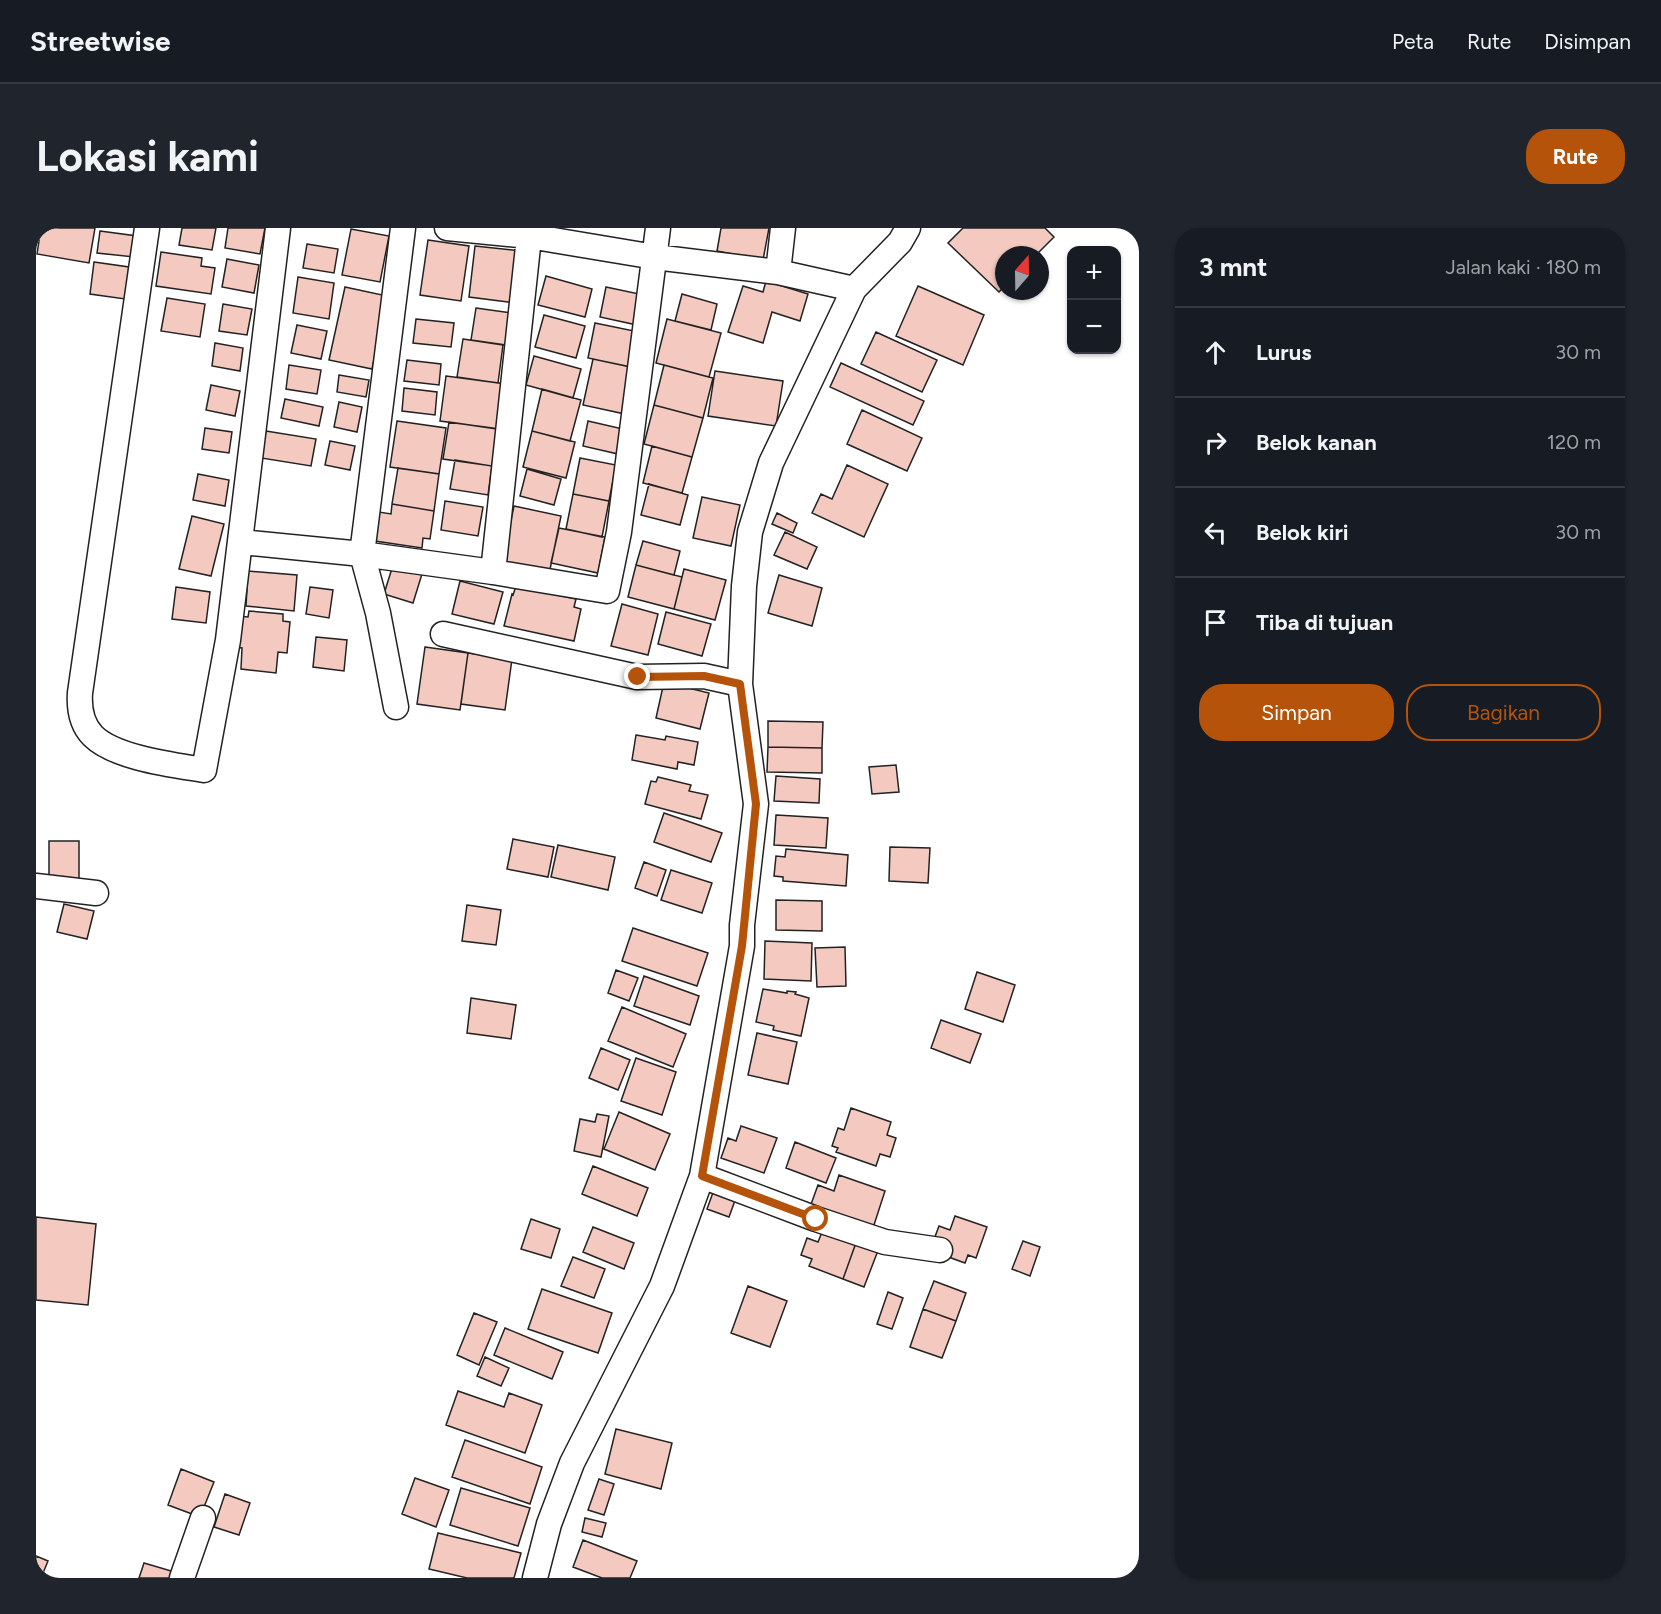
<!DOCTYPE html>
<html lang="id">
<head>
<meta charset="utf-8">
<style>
	body { margin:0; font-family:Figtree,sans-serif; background:#20242c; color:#f1f3f6 }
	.controls { position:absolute; right:18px; top:18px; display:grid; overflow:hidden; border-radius:12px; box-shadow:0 2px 4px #0004 }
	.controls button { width:54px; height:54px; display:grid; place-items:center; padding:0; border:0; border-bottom:2px solid #363941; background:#171b24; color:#f1f3f6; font:30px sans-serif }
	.compass { position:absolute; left:959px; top:18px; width:54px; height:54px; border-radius:50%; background:#171b24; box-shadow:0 2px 4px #0004; rotate:20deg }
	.stop { position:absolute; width:18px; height:18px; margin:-14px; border:4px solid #b45309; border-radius:50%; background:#fff }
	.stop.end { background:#b45309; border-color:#fff; box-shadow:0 2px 6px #0008 }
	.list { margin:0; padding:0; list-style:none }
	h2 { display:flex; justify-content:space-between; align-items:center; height:78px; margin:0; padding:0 24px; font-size:26px }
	h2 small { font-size:20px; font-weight:400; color:#9ea1a6 }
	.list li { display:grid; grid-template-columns:39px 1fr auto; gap:18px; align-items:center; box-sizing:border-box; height:90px; padding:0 24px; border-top:2px solid #363941 }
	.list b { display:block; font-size:22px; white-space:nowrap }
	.list em { font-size:20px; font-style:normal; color:#9ea1a6 }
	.actions { display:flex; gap:12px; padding:18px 24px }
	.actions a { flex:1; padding:14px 0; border:2px solid #b45309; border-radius:24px; text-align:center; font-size:21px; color:#b45309 }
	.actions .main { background:#b45309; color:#fff }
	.icon { flex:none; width:33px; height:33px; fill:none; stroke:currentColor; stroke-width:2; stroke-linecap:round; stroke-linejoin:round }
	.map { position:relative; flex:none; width:1103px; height:1350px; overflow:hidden; border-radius:24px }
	header { display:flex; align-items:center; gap:36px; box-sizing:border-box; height:84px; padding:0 30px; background:#171b24; border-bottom:2px solid #363941 }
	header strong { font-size:28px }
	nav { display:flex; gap:33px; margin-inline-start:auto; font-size:21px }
	.intro { display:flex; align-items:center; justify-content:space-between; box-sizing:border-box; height:144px; padding:0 36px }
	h1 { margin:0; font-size:42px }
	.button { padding:15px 27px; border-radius:24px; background:#b45309; color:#fff; font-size:21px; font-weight:700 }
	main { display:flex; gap:36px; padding:0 36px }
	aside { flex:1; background:#171b24; border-radius:24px; box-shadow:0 2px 4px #0004 }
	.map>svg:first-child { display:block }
	.building { fill:#f3c9c0; stroke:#222; stroke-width:1.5 }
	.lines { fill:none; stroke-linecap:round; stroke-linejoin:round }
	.minor-casing { stroke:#222; stroke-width:27 }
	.minor { stroke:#fff; stroke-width:24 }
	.route { stroke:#b45309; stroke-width:8 }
</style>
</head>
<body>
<header>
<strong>Streetwise</strong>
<nav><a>Peta</a><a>Rute</a><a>Disimpan</a></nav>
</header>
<div class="intro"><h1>Lokasi kami</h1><a class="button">Rute</a></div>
<main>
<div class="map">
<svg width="1103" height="1350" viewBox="0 0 1103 1350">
	<rect width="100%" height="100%" fill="#fff"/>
	<path class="building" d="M 5,0 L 59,0 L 53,35 L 1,26 Z
		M 146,0 L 180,0 L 176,22 L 143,17 Z
		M 192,0 L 229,0 L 224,26 L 189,20 Z
		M 685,0 L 733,0 L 727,32 L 681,23 Z
		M 927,0 L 1009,0 L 1018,9 L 1000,27 L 968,27 L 968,59 L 963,64 L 912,15 Z
		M 315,1 L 353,8 L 344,54 L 306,47 Z
		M 64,3 L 101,8 L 98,29 L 61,25 Z
		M 392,12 L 433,18 L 425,73 L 384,67 Z
		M 271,16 L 302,21 L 298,45 L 267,40 Z
		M 439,18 L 485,23 L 479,75 L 433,69 Z
		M 125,24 L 166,30 L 165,38 L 179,40 L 175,66 L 120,58 Z
		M 191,31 L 223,37 L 218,65 L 186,59 Z
		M 58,34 L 93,39 L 89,71 L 54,66 Z
		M 510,48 L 556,61 L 549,89 L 502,77 Z
		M 262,49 L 298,55 L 293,91 L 257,85 Z
		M 730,53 L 772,66 L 764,93 L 736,84 L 727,115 L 692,104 L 707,58 L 727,64 Z
		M 882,58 L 948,87 L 927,137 L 860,108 Z
		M 309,59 L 351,68 L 336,141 L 293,132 Z
		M 570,59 L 608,67 L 601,97 L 564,89 Z
		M 646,66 L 681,76 L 675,102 L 639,93 Z
		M 131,70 L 169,76 L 164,109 L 125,103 Z
		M 187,76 L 216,81 L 211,107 L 183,103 Z
		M 440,80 L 475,85 L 470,117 L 435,112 Z
		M 508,87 L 549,98 L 540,130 L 499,119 Z
		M 380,91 L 418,95 L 415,119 L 377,115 Z
		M 631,91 L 685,105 L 673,149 L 620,135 Z
		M 559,95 L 603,104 L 595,139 L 552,130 Z
		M 261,97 L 291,103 L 285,131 L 255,125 Z
		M 840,104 L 901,132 L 886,164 L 825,136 Z
		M 427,111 L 467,117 L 462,155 L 421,149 Z
		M 179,115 L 207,120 L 204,143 L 176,138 Z
		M 498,128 L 545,141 L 537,170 L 490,157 Z
		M 557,131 L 599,140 L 589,186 L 547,177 Z
		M 371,132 L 405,136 L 403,157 L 368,153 Z
		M 805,135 L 888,173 L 877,197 L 794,159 Z
		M 253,137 L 285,142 L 281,166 L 250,161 Z
		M 628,137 L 677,150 L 667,190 L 618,177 Z
		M 679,143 L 747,153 L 740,198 L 672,188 Z
		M 303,147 L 333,152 L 330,169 L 301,164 Z
		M 410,148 L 470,156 L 464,201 L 404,193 Z
		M 175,157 L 204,163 L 199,188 L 170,182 Z
		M 368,160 L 401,164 L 399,187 L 366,183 Z
		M 506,161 L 545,172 L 534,213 L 496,203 Z
		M 249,171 L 287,179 L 283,198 L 245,190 Z
		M 303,174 L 326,179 L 321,204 L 298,199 Z
		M 618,177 L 667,190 L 656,229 L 608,216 Z
		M 826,182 L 886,210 L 871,243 L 811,216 Z
		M 361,193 L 410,200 L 403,246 L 354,239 Z
		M 552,193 L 587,201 L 582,226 L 547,218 Z
		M 413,194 L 461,201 L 456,238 L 407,231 Z
		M 169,200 L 196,204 L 193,225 L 166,221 Z
		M 230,203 L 280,211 L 275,238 L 225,230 Z
		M 496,203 L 539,214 L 530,250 L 487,239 Z
		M 294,213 L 319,218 L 314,242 L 289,237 Z
		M 616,218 L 656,229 L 646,265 L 607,255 Z
		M 544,230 L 580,237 L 573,273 L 537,266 Z
		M 419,232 L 456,238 L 452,267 L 414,261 Z
		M 811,237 L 852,256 L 828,309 L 776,285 L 785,266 L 796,271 Z
		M 362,240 L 403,246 L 398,283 L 356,276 Z
		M 491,241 L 525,251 L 518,277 L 484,268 Z
		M 162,246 L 193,252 L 189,278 L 157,272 Z
		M 613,256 L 652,267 L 644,297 L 605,287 Z
		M 537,266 L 573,273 L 566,309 L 530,301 Z
		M 666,269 L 704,277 L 695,318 L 657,310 Z
		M 409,273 L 447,279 L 442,308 L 405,302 Z
		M 356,276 L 398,283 L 394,311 L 387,310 L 386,320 L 339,313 L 343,284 L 355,286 Z
		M 478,278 L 525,288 L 512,351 L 465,341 Z
		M 741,285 L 761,295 L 757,305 L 736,296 Z
		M 156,288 L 188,296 L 175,348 L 143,341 Z
		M 523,300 L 569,309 L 562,345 L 515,335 Z
		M 749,304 L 781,319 L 771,341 L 738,327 Z
		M 607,313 L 644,323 L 638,347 L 600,337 Z
		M 357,337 L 386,346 L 377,375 L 348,366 Z
		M 600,337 L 646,349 L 638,381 L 592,369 Z
		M 648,341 L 690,352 L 679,392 L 638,381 Z
		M 212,343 L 261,347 L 258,383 L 210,378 Z
		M 743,347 L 786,360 L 776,398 L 732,385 Z
		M 424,353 L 467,364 L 458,396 L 416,386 Z
		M 480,358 L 540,371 L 538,379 L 545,381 L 538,413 L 468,398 L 476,366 L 477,367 Z
		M 140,359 L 174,364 L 170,395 L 136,391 Z
		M 274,359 L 297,362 L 293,390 L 270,386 Z
		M 586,376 L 622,386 L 612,427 L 575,418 Z
		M 213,383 L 247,386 L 247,393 L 254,394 L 251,425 L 242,424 L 240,445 L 205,441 L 206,420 L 199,419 L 202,388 L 212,389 Z
		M 630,384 L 675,396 L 666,428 L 622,416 Z
		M 280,409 L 311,412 L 308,443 L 277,439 Z
		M 389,419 L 432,425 L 424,482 L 381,476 Z
		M 432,425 L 476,431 L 469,482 L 425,476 Z
		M 628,454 L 673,465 L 664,501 L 620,490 Z
		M 732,493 L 787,494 L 786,520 L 732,519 Z
		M 600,507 L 629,512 L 630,508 L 662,514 L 658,537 L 642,534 L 641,541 L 596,532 Z
		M 732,519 L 786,520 L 786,545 L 731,544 Z
		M 860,537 L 863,564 L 836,566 L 833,539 Z
		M 740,548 L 784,551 L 783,575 L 738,573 Z
		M 622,549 L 655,557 L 653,563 L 672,567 L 665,591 L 609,576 L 615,553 L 620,554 Z
		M 628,585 L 686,605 L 675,634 L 618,614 Z
		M 740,587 L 792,590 L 790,620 L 738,617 Z
		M 477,611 L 518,619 L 512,649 L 471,641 Z
		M 13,613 L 43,613 L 43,657 L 13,657 Z
		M 522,617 L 579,629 L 572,662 L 515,649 Z
		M 854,619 L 894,620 L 892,655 L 853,653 Z
		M 750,621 L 812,627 L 810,658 L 747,653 L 747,649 L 738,648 L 740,628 L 749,629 Z
		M 608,634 L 630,642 L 621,668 L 599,660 Z
		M 635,642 L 676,655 L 666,685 L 625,672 Z
		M 740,672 L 786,673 L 786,703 L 740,702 Z
		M 28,676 L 58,683 L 51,711 L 21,704 Z
		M 431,677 L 465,682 L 460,717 L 426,713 Z
		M 597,700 L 672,725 L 661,758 L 586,733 Z
		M 729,713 L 776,715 L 775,753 L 728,751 Z
		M 809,719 L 810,758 L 781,759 L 779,720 Z
		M 580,742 L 602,750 L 593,773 L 572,765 Z
		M 941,744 L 979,757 L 967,794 L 929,781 Z
		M 608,748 L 663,768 L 654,797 L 598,778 Z
		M 727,761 L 751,765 L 751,763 L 760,764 L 759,766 L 773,770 L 765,808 L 737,802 L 738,798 L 720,794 Z
		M 435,770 L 480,777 L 475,811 L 431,805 Z
		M 586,779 L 650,806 L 637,839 L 572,813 Z
		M 905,792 L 945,806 L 934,835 L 895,820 Z
		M 721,805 L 761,814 L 752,856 L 712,847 Z
		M 565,820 L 594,832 L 582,862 L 553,850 Z
		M 600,830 L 640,844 L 626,887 L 585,873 Z
		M 815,880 L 855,894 L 851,907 L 860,910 L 854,929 L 844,926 L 840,938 L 800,924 L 802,920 L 796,918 L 802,900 L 808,902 Z
		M 583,884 L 634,906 L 619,942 L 568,921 Z
		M 561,886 L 573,888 L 565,929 L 538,923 L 544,891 L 559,894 Z
		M 705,898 L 741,910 L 728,945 L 685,930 L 692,910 L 700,913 Z
		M 759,914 L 800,930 L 790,955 L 750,940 Z
		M 557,938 L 612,960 L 601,988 L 546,966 Z
		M 803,947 L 849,963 L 837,1000 L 774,979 L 782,957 L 798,963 Z
		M 679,959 L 701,967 L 693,989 L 671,981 Z
		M 919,988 L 951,999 L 940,1030 L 932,1027 L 929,1035 L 907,1027 L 897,1014 L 903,998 L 914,1002 Z
		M 0,989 L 60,996 L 52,1077 L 0,1072 Z
		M 495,991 L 524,1001 L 515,1030 L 485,1021 Z
		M 557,999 L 598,1015 L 588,1041 L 547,1024 Z
		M 788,999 L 821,1012 L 807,1051 L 773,1038 L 776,1031 L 765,1027 L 771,1010 L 782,1014 Z
		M 821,1012 L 843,1020 L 828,1059 L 807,1051 Z
		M 987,1013 L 1004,1019 L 994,1048 L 976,1041 Z
		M 537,1029 L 569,1041 L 558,1070 L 525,1058 Z
		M 898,1053 L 930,1065 L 920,1093 L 887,1081 Z
		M 712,1058 L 751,1073 L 734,1119 L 695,1105 Z
		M 506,1061 L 576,1085 L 562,1125 L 492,1101 Z
		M 852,1064 L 867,1070 L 856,1101 L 841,1096 Z
		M 887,1081 L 920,1093 L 906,1130 L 874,1119 Z
		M 438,1085 L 461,1094 L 443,1137 L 421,1127 Z
		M 469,1100 L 527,1124 L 516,1151 L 458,1127 Z
		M 449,1129 L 473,1140 L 465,1158 L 441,1148 Z
		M 422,1163 L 468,1179 L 473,1165 L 506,1177 L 489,1225 L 410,1197 Z
		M 580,1201 L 636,1215 L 625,1261 L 569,1246 Z
		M 429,1212 L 506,1239 L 494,1276 L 416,1249 Z
		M 145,1241 L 178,1254 L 164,1289 L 132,1277 Z
		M 379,1250 L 413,1262 L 400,1299 L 366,1286 Z
		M 563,1251 L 578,1256 L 568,1287 L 552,1282 Z
		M 425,1260 L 494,1280 L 482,1318 L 414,1297 Z
		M 189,1266 L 214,1275 L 203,1307 L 178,1299 Z
		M 549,1290 L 570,1295 L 566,1309 L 546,1304 Z
		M 402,1305 L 485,1325 L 478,1350 L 431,1350 L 393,1341 Z
		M 547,1312 L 601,1333 L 594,1350 L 566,1350 L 537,1339 Z
		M 0,1328 L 12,1333 L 5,1350 L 0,1350 Z
		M 108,1335 L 142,1345 L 141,1350 L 103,1350 Z"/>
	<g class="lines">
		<defs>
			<path id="minor" d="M 111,0 L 44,465 C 43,480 45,496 57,508 C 79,530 138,537 168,542 L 192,412 L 242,0
				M 411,0 L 493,8 L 619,29 L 742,44 L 818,61
				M 742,44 L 747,0
				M 205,314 L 326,326 L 457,344 L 571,363 L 583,304 L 622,0
				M 457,344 L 494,0
				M 407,406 L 601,449 L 668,448 L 704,456
				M 360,479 L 342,385 L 326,326 L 367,0
				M 0,658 L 60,665
				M 666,948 L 780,991 L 849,1014 L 904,1022
				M 146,1350 L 167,1290
				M 499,1350 L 513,1296 L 536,1235 L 626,1058 L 666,948 L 706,718 L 706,697 L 720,576 L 704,456 L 708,358 L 714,304 L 735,235 L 818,61 L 864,14 L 872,0"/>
		</defs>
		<use href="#minor" class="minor-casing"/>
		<use href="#minor" class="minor"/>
	</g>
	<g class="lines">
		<path class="route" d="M 602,449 L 668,448 L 704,456 L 720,576 L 706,718 L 666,948 L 780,991"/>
	</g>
</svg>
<div class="controls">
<button>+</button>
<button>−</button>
</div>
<svg class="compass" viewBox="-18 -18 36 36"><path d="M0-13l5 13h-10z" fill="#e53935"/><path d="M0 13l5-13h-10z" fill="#9ea1a6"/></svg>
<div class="stop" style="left:780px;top:991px"></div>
<div class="stop end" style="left:602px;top:449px"></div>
</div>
<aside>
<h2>3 mnt<small>Jalan kaki · 180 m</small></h2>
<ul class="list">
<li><svg class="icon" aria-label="ahead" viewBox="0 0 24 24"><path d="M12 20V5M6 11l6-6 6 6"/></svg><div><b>Lurus</b></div><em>30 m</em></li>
<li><svg class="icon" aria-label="right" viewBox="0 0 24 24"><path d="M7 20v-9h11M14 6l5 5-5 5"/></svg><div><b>Belok kanan</b></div><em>120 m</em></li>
<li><svg class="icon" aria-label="left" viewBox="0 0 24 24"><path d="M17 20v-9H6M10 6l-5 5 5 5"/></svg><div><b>Belok kiri</b></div><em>30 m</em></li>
<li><svg class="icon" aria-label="arrive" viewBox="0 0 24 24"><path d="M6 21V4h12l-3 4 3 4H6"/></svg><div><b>Tiba di tujuan</b></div></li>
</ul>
<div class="actions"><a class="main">Simpan</a><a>Bagikan</a></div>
</aside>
</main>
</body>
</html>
